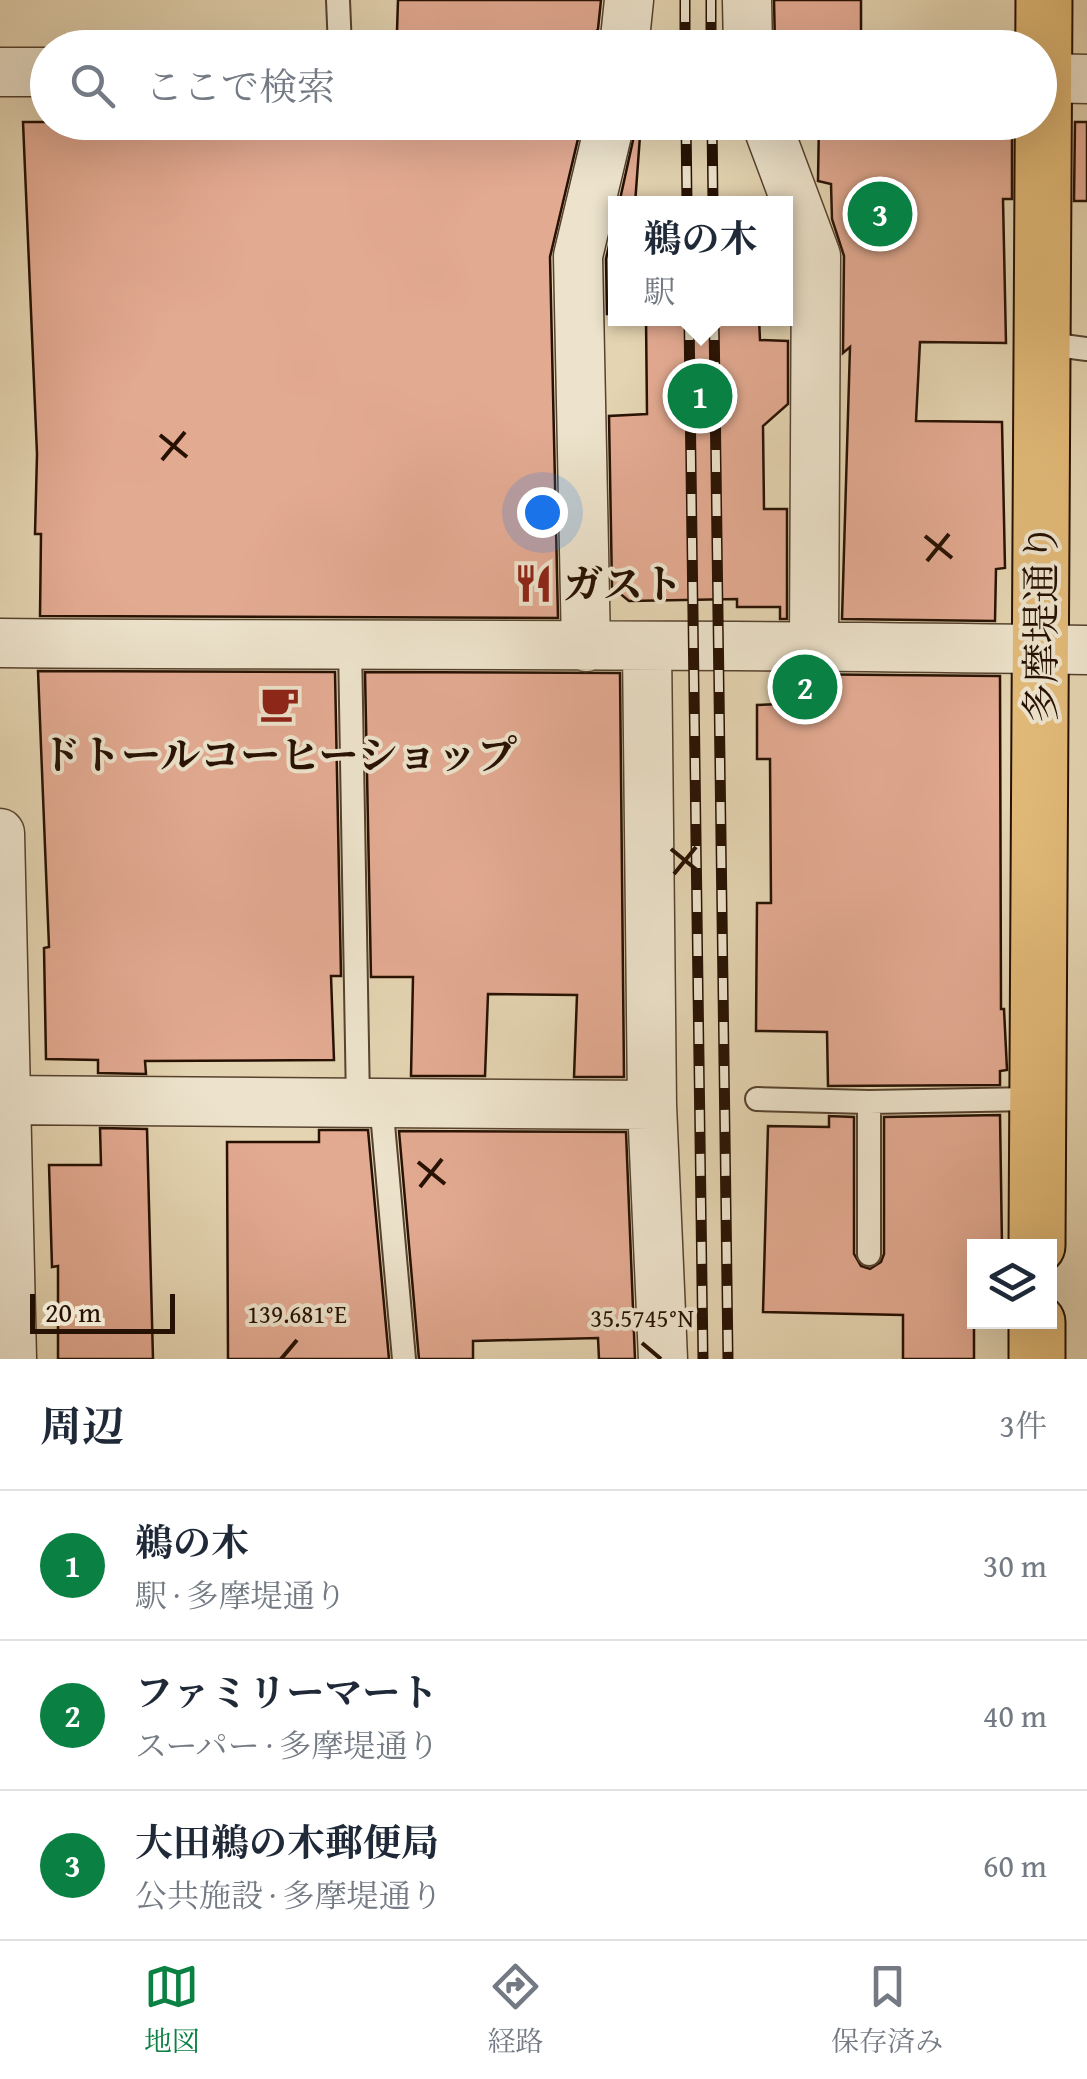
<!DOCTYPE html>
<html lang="ja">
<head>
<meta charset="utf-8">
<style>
	body { margin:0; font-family:"Gentium Book Plus","Noto Serif JP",serif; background:#f6f6f7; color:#1f2937 }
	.controls { position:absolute; right:30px; bottom:30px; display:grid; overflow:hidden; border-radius:0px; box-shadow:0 10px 40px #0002 }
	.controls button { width:90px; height:90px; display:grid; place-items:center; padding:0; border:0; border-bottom:2px solid #e0e1e3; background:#fff; color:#1f2937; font:50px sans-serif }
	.scale { position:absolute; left:30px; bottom:25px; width:145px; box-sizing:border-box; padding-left:10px; border:5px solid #271103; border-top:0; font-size:28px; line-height:35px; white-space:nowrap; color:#271103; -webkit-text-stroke:8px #ede3cc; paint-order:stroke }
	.you { position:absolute; left:542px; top:512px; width:35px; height:35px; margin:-25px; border:8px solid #fff; border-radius:50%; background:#1a73e8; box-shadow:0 0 0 15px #1a73e833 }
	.badge { display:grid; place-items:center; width:65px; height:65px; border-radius:50%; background:#0b8043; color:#fff; font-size:32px; font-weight:700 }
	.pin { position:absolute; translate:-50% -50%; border:5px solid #fff; box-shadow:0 2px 10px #0006 }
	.popup { position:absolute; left:608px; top:196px; width:185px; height:130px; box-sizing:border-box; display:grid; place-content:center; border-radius:0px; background:#fff; filter:drop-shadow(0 2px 8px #0005); font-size:32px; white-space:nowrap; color:#747a83 }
	.popup b { font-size:38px; color:#1f2937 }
	.popup::after { content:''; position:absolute; left:50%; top:100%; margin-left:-20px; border:20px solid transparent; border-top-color:#fff }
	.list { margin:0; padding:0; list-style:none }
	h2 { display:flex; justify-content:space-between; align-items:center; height:130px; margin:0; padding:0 40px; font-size:42px }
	h2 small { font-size:32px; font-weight:400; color:#747a83 }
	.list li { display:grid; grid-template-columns:65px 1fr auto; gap:30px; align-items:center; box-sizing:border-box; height:150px; padding:0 40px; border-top:2px solid #e0e1e3 }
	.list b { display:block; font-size:38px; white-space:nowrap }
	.list p { margin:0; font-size:32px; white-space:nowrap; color:#747a83 }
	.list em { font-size:32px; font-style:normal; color:#747a83 }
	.icon { flex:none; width:55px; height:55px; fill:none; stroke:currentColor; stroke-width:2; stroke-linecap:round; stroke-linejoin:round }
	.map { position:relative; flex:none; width:1087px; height:1359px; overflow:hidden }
	.search { position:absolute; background:#fff; box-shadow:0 10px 40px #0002; left:30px; right:30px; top:30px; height:110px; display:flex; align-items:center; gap:25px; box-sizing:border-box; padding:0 35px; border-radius:55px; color:#747a83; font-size:38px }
	.sheet { height:580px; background:#fff }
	nav { display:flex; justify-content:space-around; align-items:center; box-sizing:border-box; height:140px; border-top:2px solid #e0e1e3; background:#fff; font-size:28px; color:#747a83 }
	nav a { display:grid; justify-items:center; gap:5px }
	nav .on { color:#0b8043 }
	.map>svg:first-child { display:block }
	.building { fill:#e3aa92; stroke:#271103; stroke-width:2.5 }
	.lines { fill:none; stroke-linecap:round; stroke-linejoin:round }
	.service-casing { stroke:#56422e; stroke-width:26 }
	.minor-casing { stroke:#56422e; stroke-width:51 }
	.primary-casing { stroke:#271103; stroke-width:59 }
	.service { stroke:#ede3cc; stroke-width:22 }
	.minor { stroke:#ede3cc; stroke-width:48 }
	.primary { stroke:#e2ba78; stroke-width:55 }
	.rail-casing { stroke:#271103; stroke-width:11 }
	.rail { stroke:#ede3cc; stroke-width:8; stroke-dasharray:22; stroke-linecap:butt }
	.ticks { fill:none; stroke:#271103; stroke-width:4 }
	.labels { text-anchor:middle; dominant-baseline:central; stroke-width:8; stroke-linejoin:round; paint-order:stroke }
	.poi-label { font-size:40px; font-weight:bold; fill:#271103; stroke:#ede3cc; text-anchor:start }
	.street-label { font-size:40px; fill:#271103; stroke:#ede3cc }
	.ticks-label { font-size:25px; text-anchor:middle; fill:#271103; stroke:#ede3cc; stroke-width:8; stroke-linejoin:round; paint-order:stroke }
</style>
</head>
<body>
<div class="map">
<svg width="1087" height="1359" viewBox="0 0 1087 1359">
	<rect width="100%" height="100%" fill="#e4d4b1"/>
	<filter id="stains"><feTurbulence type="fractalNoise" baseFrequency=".002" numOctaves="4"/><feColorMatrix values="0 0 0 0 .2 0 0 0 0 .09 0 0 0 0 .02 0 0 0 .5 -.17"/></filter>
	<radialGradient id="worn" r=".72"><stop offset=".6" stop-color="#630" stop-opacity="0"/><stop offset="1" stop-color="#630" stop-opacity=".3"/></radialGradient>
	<path class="building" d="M 398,0 L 601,0 L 598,29 L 589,42 L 397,31 Z
		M 774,0 L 861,0 L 861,45 L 775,45 Z
		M 23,122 L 582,122 L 550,257 L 558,618 L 40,616 L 41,534 L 35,534 L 37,454 Z
		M 637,122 L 641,122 L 635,204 L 619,204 Z
		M 819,122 L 1012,122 L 1012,199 L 1003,199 L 1006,343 L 920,342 L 916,421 L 1002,422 L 1005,568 L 996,569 L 995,621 L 842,619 L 850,347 L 843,353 L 844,256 L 832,219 L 831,184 L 818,181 Z
		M 1075,122 L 1087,122 L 1087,201 L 1074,201 Z
		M 615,219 L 615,314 L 607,314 L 606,259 Z
		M 646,318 L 759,318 L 760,340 L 788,341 L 788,404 L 763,426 L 764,509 L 787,509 L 787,619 L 780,619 L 780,607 L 737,607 L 737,599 L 629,601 L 612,587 L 609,416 L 647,414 Z
		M 38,671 L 335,672 L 341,976 L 331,976 L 334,1060 L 145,1061 L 146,1074 L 98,1073 L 98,1060 L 46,1059 L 44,948 L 49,947 Z
		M 365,672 L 620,673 L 624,1077 L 574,1077 L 577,995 L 488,994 L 485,1076 L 411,1076 L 413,977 L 371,977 Z
		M 780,674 L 1000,676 L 1001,1009 L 1004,1009 L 1007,1070 L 1000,1071 L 1000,1085 L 828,1086 L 827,1032 L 756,1031 L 757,903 L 771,903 L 770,759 L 757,759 L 757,705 L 780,704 Z
		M 1000,1115 L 1002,1246 L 974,1246 L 974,1359 L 903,1359 L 903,1315 L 763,1312 L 768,1126 L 829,1127 L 829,1116 L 854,1117 L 854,1254 L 861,1266 L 870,1269 L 881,1262 L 884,1254 L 884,1117 Z
		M 100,1128 L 147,1129 L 153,1359 L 58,1359 L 58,1266 L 52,1267 L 49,1165 L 101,1165 Z
		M 319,1130 L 368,1130 L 389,1359 L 228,1359 L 227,1142 L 319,1142 Z
		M 399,1131 L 626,1132 L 635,1359 L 599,1359 L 598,1338 L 473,1341 L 473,1359 L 419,1359 Z"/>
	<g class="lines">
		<defs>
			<path id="service" d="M 338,0 L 340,48
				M 1041,343 L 1087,349
				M 350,646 L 358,1102
				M 757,1099 L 869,1102 L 1037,1099
				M 381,1102 L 404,1359
				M 869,1102 L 869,1254"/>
			<path id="minor" d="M 747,0 L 748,48
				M 624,48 L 629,0
				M 0,72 L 48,72
				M 1040,78 L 1087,79
				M 766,122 L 816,256 L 814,643
				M 0,643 C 362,646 725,643 1087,650
				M 647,646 L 652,1105 L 663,1359
				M 586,647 L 578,256 L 610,122
				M 0,833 L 12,1359
				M 0,1100 L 652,1105"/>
			<path id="primary" d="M 1037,1246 L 1044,0
				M 1037,1359 L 1037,1322"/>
		</defs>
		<use href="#service" class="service-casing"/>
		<use href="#minor" class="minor-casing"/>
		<use href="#primary" class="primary-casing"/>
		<use href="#service" class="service"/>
		<use href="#minor" class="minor"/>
		<use href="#primary" class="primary"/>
		<defs>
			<path id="rail" d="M 685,0 L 685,48
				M 711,0 L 711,48
				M 686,122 L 687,204
				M 712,122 L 713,204
				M 689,318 L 703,1359
				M 714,318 L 728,1359"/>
		</defs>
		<use href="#rail" class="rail-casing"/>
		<use href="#rail" class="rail"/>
	</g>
	<path class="ticks" d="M 160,435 L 187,457M 162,460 L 185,432M 925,536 L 952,558M 927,561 L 949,534M 671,849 L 698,871M 674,874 L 696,847M 418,1162 L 445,1184M 420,1187 L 442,1159M 642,1343 L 661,1359M 281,1359 L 297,1340"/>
	<defs>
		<symbol id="restaurant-bare" viewBox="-9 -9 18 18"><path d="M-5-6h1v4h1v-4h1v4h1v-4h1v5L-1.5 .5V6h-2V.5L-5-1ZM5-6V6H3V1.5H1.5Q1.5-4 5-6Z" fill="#8f2418" stroke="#ede3cc" stroke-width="2.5" paint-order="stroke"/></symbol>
		<symbol id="cafe-bare" viewBox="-9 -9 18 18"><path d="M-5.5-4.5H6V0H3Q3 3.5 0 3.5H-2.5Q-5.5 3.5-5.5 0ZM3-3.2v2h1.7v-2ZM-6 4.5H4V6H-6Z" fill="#8f2418" stroke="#ede3cc" stroke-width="2.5" paint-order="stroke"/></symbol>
	</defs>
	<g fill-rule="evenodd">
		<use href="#restaurant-bare" x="506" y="556" width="55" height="55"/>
		<use href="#cafe-bare" x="252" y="676" width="55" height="55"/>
	</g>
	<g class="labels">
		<g class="poi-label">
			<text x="563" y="583">ガスト</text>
			<text x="279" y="754" text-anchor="middle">ドトールコーヒーショップ</text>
		</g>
		<g class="street-label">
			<text transform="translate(1040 623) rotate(-90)">多摩堤通り</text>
		</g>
	</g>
	<g class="ticks-label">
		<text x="297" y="1323">139.681°E</text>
		<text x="642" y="1327">35.5745°N</text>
	</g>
	<rect width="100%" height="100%" filter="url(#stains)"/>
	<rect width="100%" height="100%" fill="url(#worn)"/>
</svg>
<div class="controls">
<button><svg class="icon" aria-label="layers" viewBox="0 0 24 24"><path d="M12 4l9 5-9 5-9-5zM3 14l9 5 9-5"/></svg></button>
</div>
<div class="scale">20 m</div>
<div class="you"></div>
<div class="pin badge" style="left:700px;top:396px">1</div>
<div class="popup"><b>鵜の木</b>駅</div>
<div class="pin badge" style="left:805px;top:687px">2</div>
<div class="pin badge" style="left:880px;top:214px">3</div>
<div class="search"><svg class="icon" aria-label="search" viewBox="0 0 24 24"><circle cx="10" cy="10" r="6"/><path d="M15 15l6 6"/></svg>ここで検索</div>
</div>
<section class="sheet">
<h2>周辺<small>3件</small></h2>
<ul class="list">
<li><span class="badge">1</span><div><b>鵜の木</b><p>駅 · 多摩堤通り</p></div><em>30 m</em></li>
<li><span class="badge">2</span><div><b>ファミリーマート</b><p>スーパー · 多摩堤通り</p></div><em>40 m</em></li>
<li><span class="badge">3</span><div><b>大田鵜の木郵便局</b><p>公共施設 · 多摩堤通り</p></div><em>60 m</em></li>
</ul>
</section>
<nav>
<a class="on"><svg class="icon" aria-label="map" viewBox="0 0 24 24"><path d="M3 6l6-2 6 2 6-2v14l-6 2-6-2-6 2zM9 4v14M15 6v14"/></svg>地図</a>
<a><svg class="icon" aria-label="directions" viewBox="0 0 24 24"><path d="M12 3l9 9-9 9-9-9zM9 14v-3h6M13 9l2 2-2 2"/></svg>経路</a>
<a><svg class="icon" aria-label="saved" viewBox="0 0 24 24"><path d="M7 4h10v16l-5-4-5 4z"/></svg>保存済み</a>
</nav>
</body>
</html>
